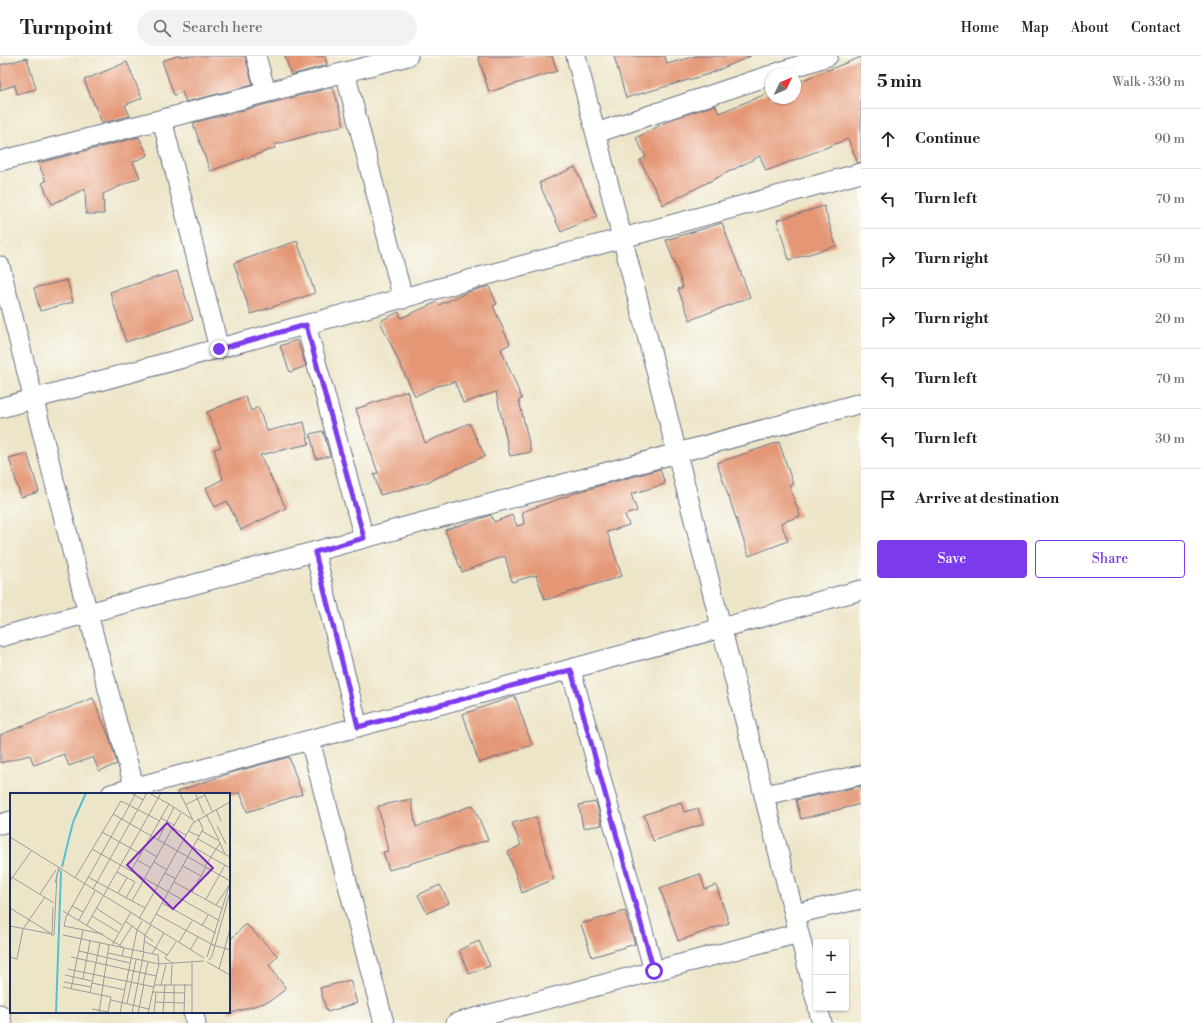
<!DOCTYPE html>
<html lang="en">
<head>
<meta charset="utf-8">
<style>
	body { margin:0; font-family:"Libre Bodoni",serif; background:#f2f2f2; color:#202124 }
	.controls { position:absolute; right:12px; bottom:12px; display:grid; overflow:hidden; border-radius:4px; box-shadow:0 1px 3px #0004 }
	.controls button { width:36px; height:36px; display:grid; place-items:center; padding:0; border:0; border-bottom:1px solid #e0e0e0; background:#fff; color:#202124; font:20px sans-serif }
	.compass { position:absolute; left:765px; top:12px; width:36px; height:36px; border-radius:50%; background:#fff; box-shadow:0 1px 3px #0004; rotate:46deg }
	.stop { position:absolute; width:12px; height:12px; margin:-9px; border:3px solid #7c3aed; border-radius:50%; background:#fff }
	.stop.end { background:#7c3aed; border-color:#fff; box-shadow:0 1px 4px #0008 }
	.list { margin:0; padding:0; list-style:none }
	h2 { display:flex; justify-content:space-between; align-items:center; height:52px; margin:0; padding:0 16px; font-size:17px }
	h2 small { font-size:13px; font-weight:400; color:#757577 }
	.list li { display:grid; grid-template-columns:26px 1fr auto; gap:12px; align-items:center; box-sizing:border-box; height:60px; padding:0 16px; border-top:1px solid #e0e0e0 }
	.list b { display:block; font-size:15px; white-space:nowrap }
	.list em { font-size:13px; font-style:normal; color:#757577 }
	.actions { display:flex; gap:8px; padding:12px 16px }
	.actions a { flex:1; padding:9px 0; border:1px solid #7c3aed; border-radius:4px; text-align:center; font-size:14px; color:#7c3aed }
	.actions .main { background:#7c3aed; color:#fff }
	.icon { flex:none; width:22px; height:22px; fill:none; stroke:currentColor; stroke-width:2; stroke-linecap:round; stroke-linejoin:round }
	.map { position:relative; flex:none; width:861px; height:967px; overflow:hidden }
	header { display:flex; align-items:center; gap:24px; box-sizing:border-box; height:56px; padding:0 20px; background:#fff; border-bottom:1px solid #e0e0e0 }
	header strong { font-size:19px }
	nav { display:flex; gap:22px; margin-inline-start:auto; font-size:14px }
	.search { width:280px; height:36px; background:#f2f2f2; display:flex; align-items:center; gap:10px; box-sizing:border-box; padding:0 14px; border-radius:22px; color:#757577; font-size:15px }
	main { display:flex }
	aside { flex:1; background:#fff }
	.map>svg:first-child { display:block }
	.building { fill:#e49675 }
	.lines { fill:none; stroke-linecap:round; stroke-linejoin:round }
	.street-casing { stroke:#646f83; stroke-width:21 }
	.street { stroke:#fff; stroke-width:19 }
	.route { stroke:#7c3aed; stroke-width:5 }
	.inset-river { fill:none; stroke:#55bfd2; stroke-width:2 }
	.inset-road { fill:none; stroke:#999c9e; stroke-width:1 }
	.view { fill:#7b2cbf; fill-opacity:0.15; stroke:#7b2cbf; stroke-width:2 }
	.inset-edge { fill:none; stroke:#1b2f5e; stroke-width:2 }
</style>
</head>
<body>
<header>
<strong>Turnpoint</strong>
<div class="search"><svg class="icon" aria-label="search" viewBox="0 0 24 24"><circle cx="10" cy="10" r="6"/><path d="M15 15l6 6"/></svg>Search here</div>
<nav><a>Home</a><a>Map</a><a>About</a><a>Contact</a></nav>
</header>
<main>
<div class="map">
<svg width="861" height="967" viewBox="0 0 861 967">
	<rect width="100%" height="100%" fill="#fdfcf7"/>
	<filter id="ink" filterUnits="userSpaceOnUse"><feTurbulence type="fractalNoise" baseFrequency=".025" numOctaves="2"/><feDisplacementMap in="SourceGraphic" scale="8" xChannelSelector="R" yChannelSelector="G"/><feConvolveMatrix kernelMatrix="1 2 1 2 8 2 1 2 1" color-interpolation-filters="sRGB"/></filter>
	<filter id="wash" filterUnits="userSpaceOnUse"><feTurbulence type="fractalNoise" baseFrequency=".012" numOctaves="4" result="noise"/><feDisplacementMap in="SourceGraphic" scale="16" xChannelSelector="R" yChannelSelector="G"/><feGaussianBlur stdDeviation="0.9" result="paint"/><feColorMatrix in="noise" values="0 0 0 0 0 0 0 0 0 0 0 0 0 0 0 0 0 1.4 0 .05"/><feComposite in="paint" operator="in"/></filter>
	<g filter="url(#wash)">
		<rect width="100%" height="100%" fill="#ede5c8"/>
		<g id="blocks">
			<path class="building" d="M 177,0 L 245,0 L 253,29 L 186,46 L 182,36 L 174,39 L 162,5 Z
				M 285,0 L 325,0 L 327,9 L 291,19 Z
				M 478,0 L 552,0 L 557,15 L 489,36 Z
				M 614,0 L 665,0 L 667,8 L 695,0 L 751,0 L 709,18 L 626,42 Z
				M 861,1 L 861,106 L 858,107 L 848,83 L 766,115 L 760,100 L 663,149 L 640,104 L 646,101 L 636,82 L 672,63 L 715,49 L 719,57 L 771,36 L 771,42 L 795,42 L 795,27 Z
				M 27,2 L 36,33 L 17,38 L 15,29 L 0,34 L 0,9 Z
				M 127,6 L 142,42 L 125,49 L 130,60 L 102,67 L 84,24 Z
				M 333,31 L 344,69 L 274,89 L 275,92 L 210,115 L 193,67 Z
				M 139,81 L 148,99 L 133,106 L 140,121 L 103,138 L 104,158 L 86,158 L 85,133 L 52,148 L 42,127 L 46,125 L 38,107 Z
				M 575,111 L 597,160 L 561,176 L 539,127 Z
				M 824,150 L 836,190 L 789,204 L 777,164 Z
				M 722,167 L 750,241 L 690,264 L 678,233 L 683,231 L 666,184 Z
				M 297,185 L 315,237 L 251,258 L 234,207 Z
				M 177,215 L 193,264 L 126,286 L 110,236 Z
				M 67,224 L 73,246 L 40,255 L 34,232 Z
				M 489,230 L 497,248 L 493,250 L 510,288 L 501,293 L 522,343 L 519,344 L 531,396 L 510,400 L 496,336 L 463,347 L 455,326 L 437,330 L 415,340 L 380,265 L 399,256 L 401,262 L 437,246 L 439,249 L 468,236 Z
				M 297,284 L 306,310 L 290,316 L 280,290 Z
				M 407,335 L 425,387 L 469,367 L 485,400 L 425,427 L 380,439 L 374,418 L 378,417 L 356,353 Z
				M 245,340 L 251,355 L 258,351 L 267,375 L 304,366 L 309,388 L 260,399 L 286,452 L 241,474 L 227,445 L 215,451 L 206,432 L 223,423 L 214,393 L 221,391 L 207,356 Z
				M 323,375 L 330,400 L 316,403 L 310,378 Z
				M 779,386 L 793,428 L 789,429 L 800,460 L 781,467 L 788,485 L 749,500 L 717,407 Z
				M 27,397 L 39,436 L 21,441 L 9,402 Z
				M 660,413 L 665,428 L 631,438 L 637,455 L 625,459 L 629,469 L 607,476 L 622,520 L 545,544 L 536,519 L 512,526 L 505,500 L 462,516 L 445,474 L 491,459 L 494,466 L 512,459 L 517,470 L 524,468 L 522,456 L 581,435 Z
				M 515,640 L 532,689 L 479,707 L 463,658 Z
				M 93,642 L 110,683 L 117,708 L 99,715 L 93,701 L 69,710 L 64,698 L 34,709 L 30,699 L 0,707 L 0,679 Z
				M 289,701 L 302,738 L 247,756 L 240,736 L 235,738 L 179,738 L 178,735 L 234,716 Z
				M 861,730 L 861,748 L 801,763 L 796,744 Z
				M 411,743 L 416,771 L 473,749 L 488,784 L 389,814 L 383,796 L 388,795 L 378,750 Z
				M 596,746 L 602,769 L 583,772 L 579,749 Z
				M 681,746 L 684,756 L 698,752 L 703,768 L 653,785 L 644,759 Z
				M 536,761 L 554,823 L 522,837 L 508,796 L 521,789 L 512,767 Z
				M 700,818 L 705,833 L 716,829 L 729,867 L 678,885 L 660,832 Z
				M 440,829 L 449,847 L 427,857 L 418,839 Z
				M 625,855 L 635,888 L 592,901 L 581,868 Z
				M 246,868 L 278,900 L 269,909 L 286,933 L 270,945 L 229,958 L 229,885 Z
				M 479,885 L 490,910 L 469,918 L 459,894 Z
				M 350,924 L 357,947 L 327,956 L 320,932 Z"/>
		</g>
	</g>
	<g filter="url(#ink)">
		<use href="#blocks" fill-opacity="0" stroke="#646f83" stroke-width="1"/>
		<g class="lines">
			<defs>
				<path id="street" d="M 256,0 L 266,36
					M 576,0 L 816,944
					M 345,16 L 403,243
					M 774,18 L 828,0
					M 162,63 L 219,293
					M 596,77 L 771,19
					M 0,105 L 408,0
					M 0,210 L 88,558 L 136,738
					M 306,269 L 364,482
					M 0,352 L 861,117
					M 315,496 L 358,671
					M 0,581 L 861,347
					M 571,614 L 654,915
					M 310,684 L 384,967
					M 111,738 L 861,534
					M 764,739 L 861,719
					M 0,768 L 11,765
					M 794,858 L 861,843
					M 818,952 L 822,967
					M 193,956 L 196,967
					M 0,958 L 2,967
					M 456,967 L 799,877"/>
			</defs>
			<use href="#street" class="street-casing"/>
			<use href="#street" class="street"/>
		</g>
	</g>
	<g class="lines" filter="url(#ink)">
		<path class="route" d="M 219,293 L 306,269 L 364,482 L 315,496 L 358,671 L 571,614 L 654,915"/>
	</g>
	<g transform="translate(10 737)">
		<rect width="220" height="220" fill="#ede5c8"/>
		<path class="inset-river" d="M 52,74 L 63,29 L 76,0M 46,220 L 51,78"/>
		<path class="inset-road" d="M 121,0 L 133,7M 170,0 L 184,29M 185,0 L 194,21M 194,0 L 202,18M 159,11 L 182,26M 175,12 L 195,2M 206,16 L 211,28M 103,21 L 220,88M 196,21 L 209,47M 151,25 L 164,32M 112,26 L 126,0M 207,33 L 216,51M 163,35 L 176,42M 178,38 L 189,43M 192,38 L 209,48 L 215,61M 92,39 L 131,61M 0,44 L 194,165M 188,46 L 220,64M 148,47 L 164,14M 183,54 L 220,75M 82,56 L 210,128M 134,56 L 147,64M 127,67 L 141,75M 144,69 L 157,77M 173,73 L 191,83M 195,73 L 210,50M 121,78 L 159,11 L 139,0M 107,79 L 125,89 L 116,105M 155,80 L 166,86M 0,83 L 44,110M 78,84 L 135,115M 65,85 L 111,8 L 150,28M 0,88 L 22,57M 164,89 L 213,116M 45,90 L 49,74M 83,96 L 137,0M 182,99 L 196,74M 108,100 L 117,85M 30,101 L 46,77M 196,106 L 215,72M 122,108 L 171,20M 152,110 L 206,140M 206,112 L 220,91M 62,113 L 73,119M 0,115 L 42,141 L 0,133M 86,115 L 112,132M 53,118 L 114,155 L 112,163M 146,121 L 203,152 L 220,157M 82,123 L 108,139M 129,126 L 183,30 L 220,9M 69,127 L 85,98M 115,128 L 143,148M 77,132 L 151,0M 140,132 L 193,36 L 188,25M 192,133 L 198,122M 42,140 L 43,114M 93,141 L 54,133 L 56,124 L 111,26M 41,142 L 44,142 L 47,81 L 51,75M 53,142 L 148,162 L 149,171 L 98,160M 134,148 L 157,162M 169,149 L 182,128M 102,152 L 121,119M 110,152 L 122,133M 180,157 L 188,144M 69,158 L 120,170M 133,159 L 135,142 L 141,132M 142,161 L 154,140M 0,164 L 7,166 L 13,136 L 35,104M 61,164 L 146,183M 197,164 L 220,90M 199,167 L 202,163 L 220,99M 197,169 L 220,182M 182,170 L 182,220M 164,171 L 155,165 L 166,149M 58,176 L 144,194M 209,176 L 220,136M 55,182 L 82,188M 73,186 L 80,148M 54,189 L 81,194M 82,190 L 115,197M 133,191 L 138,169M 144,192 L 182,192M 151,192 L 156,172M 161,192 L 162,172M 53,194 L 101,204 L 98,219 L 82,216M 61,196 L 73,137M 142,199 L 174,200M 80,200 L 90,149M 101,207 L 139,216M 145,209 L 174,210M 117,210 L 126,167M 89,220 L 99,151M 110,220 L 127,137 L 132,128M 122,220 L 134,159M 128,220 L 134,191M 138,220 L 149,171 L 194,168M 144,220 L 146,200M 153,220 L 155,192M 164,220 L 164,192M 174,220 L 175,191"/>
		<path class="view" d="M 157,30 L 203,75 L 163,116 L 117,72 Z"/>
		<rect width="220" height="220" class="inset-edge"/>
	</g>
</svg>
<div class="controls">
<button>+</button>
<button>−</button>
</div>
<svg class="compass" viewBox="-18 -18 36 36"><path d="M0-13l5 13h-10z" fill="#e53935"/><path d="M0 13l5-13h-10z" fill="#757577"/></svg>
<div class="stop" style="left:654px;top:915px"></div>
<div class="stop end" style="left:219px;top:293px"></div>
</div>
<aside>
<h2>5 min<small>Walk · 330 m</small></h2>
<ul class="list">
<li><svg class="icon" aria-label="ahead" viewBox="0 0 24 24"><path d="M12 20V5M6 11l6-6 6 6"/></svg><div><b>Continue</b></div><em>90 m</em></li>
<li><svg class="icon" aria-label="left" viewBox="0 0 24 24"><path d="M17 20v-9H6M10 6l-5 5 5 5"/></svg><div><b>Turn left</b></div><em>70 m</em></li>
<li><svg class="icon" aria-label="right" viewBox="0 0 24 24"><path d="M7 20v-9h11M14 6l5 5-5 5"/></svg><div><b>Turn right</b></div><em>50 m</em></li>
<li><svg class="icon" aria-label="right" viewBox="0 0 24 24"><path d="M7 20v-9h11M14 6l5 5-5 5"/></svg><div><b>Turn right</b></div><em>20 m</em></li>
<li><svg class="icon" aria-label="left" viewBox="0 0 24 24"><path d="M17 20v-9H6M10 6l-5 5 5 5"/></svg><div><b>Turn left</b></div><em>70 m</em></li>
<li><svg class="icon" aria-label="left" viewBox="0 0 24 24"><path d="M17 20v-9H6M10 6l-5 5 5 5"/></svg><div><b>Turn left</b></div><em>30 m</em></li>
<li><svg class="icon" aria-label="arrive" viewBox="0 0 24 24"><path d="M6 21V4h12l-3 4 3 4H6"/></svg><div><b>Arrive at destination</b></div></li>
</ul>
<div class="actions"><a class="main">Save</a><a>Share</a></div>
</aside>
</main>
</body>
</html>
